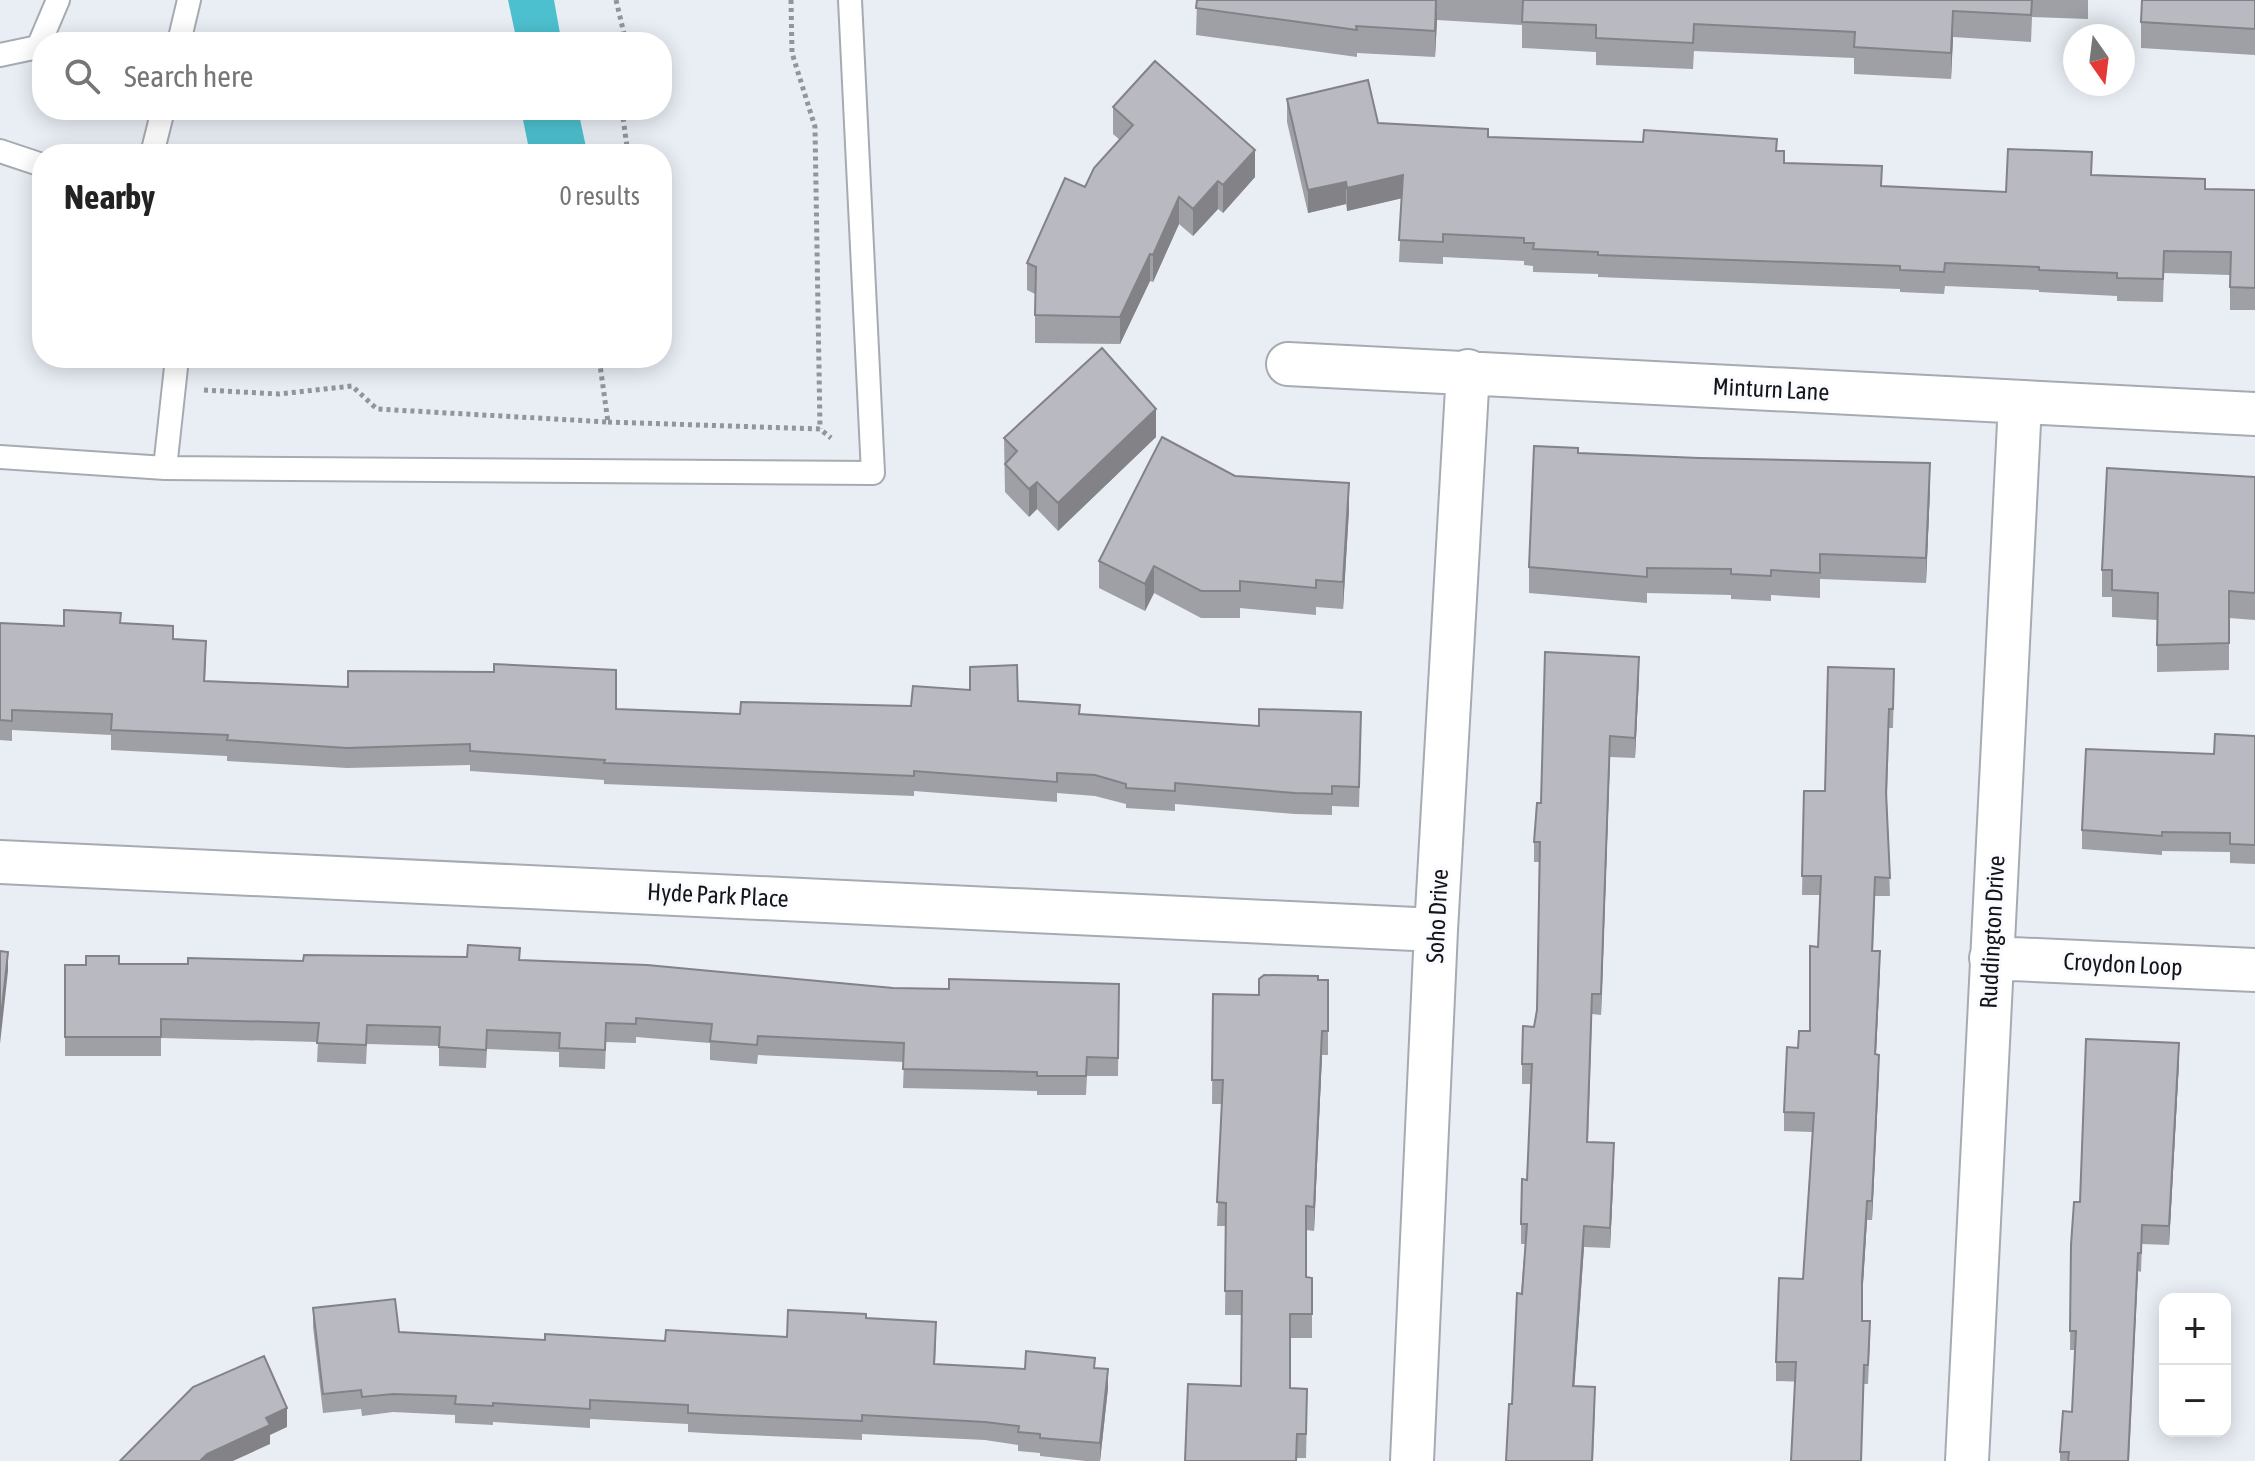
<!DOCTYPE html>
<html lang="en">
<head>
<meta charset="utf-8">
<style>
	body { margin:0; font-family:"Asap Condensed",sans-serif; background:#f2f2f2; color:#222 }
	.controls { position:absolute; right:24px; bottom:24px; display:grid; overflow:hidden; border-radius:16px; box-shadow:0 4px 20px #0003 }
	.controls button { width:72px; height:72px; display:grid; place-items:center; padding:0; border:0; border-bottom:2px solid #e0e0e0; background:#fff; color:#222; font:40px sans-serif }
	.compass { position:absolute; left:2063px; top:24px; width:72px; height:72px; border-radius:50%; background:#fff; box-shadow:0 4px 20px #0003; rotate:166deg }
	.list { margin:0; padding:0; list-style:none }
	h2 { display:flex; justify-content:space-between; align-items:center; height:104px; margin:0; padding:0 32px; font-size:34px }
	h2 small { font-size:26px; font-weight:400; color:#767676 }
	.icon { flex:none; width:44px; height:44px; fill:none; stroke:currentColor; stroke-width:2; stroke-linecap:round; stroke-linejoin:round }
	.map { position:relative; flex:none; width:2255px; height:1461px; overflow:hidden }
	.search { position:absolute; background:#fff; box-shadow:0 4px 20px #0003; left:32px; top:32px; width:640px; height:88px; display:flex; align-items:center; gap:20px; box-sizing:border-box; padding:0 28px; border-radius:32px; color:#767676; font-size:30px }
	.panel { position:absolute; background:#fff; box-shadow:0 4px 20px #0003; left:32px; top:144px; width:640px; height:224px; border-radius:32px }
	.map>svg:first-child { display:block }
	.water { fill:#4dc0cf }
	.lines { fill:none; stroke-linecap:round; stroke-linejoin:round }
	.lane-casing { stroke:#a6abb2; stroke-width:26 }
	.street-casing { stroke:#a6abb2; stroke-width:46 }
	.path { stroke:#92959b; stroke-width:5; stroke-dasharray:4 4; stroke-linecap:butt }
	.lane { stroke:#fff; stroke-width:22 }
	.street { stroke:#fff; stroke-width:42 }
	.wall { fill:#9f9fa6 }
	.shaded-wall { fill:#828287 }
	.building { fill:#b9b9c1; stroke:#828287; stroke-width:2 }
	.labels { text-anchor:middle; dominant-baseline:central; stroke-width:6; stroke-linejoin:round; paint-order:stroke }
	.street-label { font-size:24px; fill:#141518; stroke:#f9fbfe }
</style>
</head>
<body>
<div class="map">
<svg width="2255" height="1461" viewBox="0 0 2255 1461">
	<rect width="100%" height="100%" fill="#e9eef5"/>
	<path class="water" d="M 508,0 L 554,0 L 561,39 L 517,42 Z
		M 521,110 L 578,110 L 586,147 L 530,154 Z"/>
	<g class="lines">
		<defs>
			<path id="lane" d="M 179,42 L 189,0
				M 0,55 L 38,47 L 58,0
				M 0,151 L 42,165
				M 152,154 L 163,110
				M 177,358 L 165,468 L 873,473 L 850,0
				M 0,457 L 165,468"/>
			<path id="street" d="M 1288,364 L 2255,414
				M 0,862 L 1436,930
				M 1991,958 L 2255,970
				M 1412,1461 L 1436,930 L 1468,371
				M 1967,1461 L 2020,403"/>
		</defs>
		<use href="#lane" class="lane-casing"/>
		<use href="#street" class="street-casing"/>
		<path class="path" d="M 616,0 L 626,42
			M 791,0 L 792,53 L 815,127 L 820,429
			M 622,110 L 628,154
			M 204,390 L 279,394 L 352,386 L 377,409 L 608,422 L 599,358
			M 608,422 L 820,429 L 831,438"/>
		<use href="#lane" class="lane"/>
		<use href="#street" class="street"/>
	</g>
	<path class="wall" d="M 1197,0 L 2088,0 L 2088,19 L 2032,17 L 2031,42 L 1953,37 L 1951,79 L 1854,74 L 1854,58 L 1694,51 L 1693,69 L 1596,65 L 1596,52 L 1522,48 L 1522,25 L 1437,20 L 1435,57 L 1357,53 L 1357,57 L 1196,35 Z
		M 2255,0 L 2255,55 L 2141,48 L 2141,22 Z
		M 1287,99 L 1378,123 L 1488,137 L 1777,151 L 1784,163 L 1882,186 L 2006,192 L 2092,175 L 2205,189 L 2255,190 L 2255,310 L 2230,310 L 2230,275 L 2164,273 L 2163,302 L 2117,301 L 2117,296 L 2039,292 L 2039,290 L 1945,286 L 1944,294 L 1900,292 L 1900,289 L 1598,277 L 1598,274 L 1533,272 L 1533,266 L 1524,265 L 1524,261 L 1443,257 L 1443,264 L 1399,262 L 1402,198 L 1347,211 L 1346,204 L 1308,213 L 1287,122 Z
		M 1113,107 L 1255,177 L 1223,213 L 1218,209 L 1193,236 L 1179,224 L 1153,282 L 1150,281 L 1120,344 L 1035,343 L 1035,294 L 1027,290 L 1027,263 L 1120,140 L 1113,134 Z
		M 1156,437 L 1058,531 L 1037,509 L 1029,517 L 1005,492 L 1004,438 Z
		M 1578,453 L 1930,489 L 1926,583 L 1820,579 L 1820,598 L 1771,595 L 1771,601 L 1731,599 L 1731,595 L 1647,593 L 1647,603 L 1529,593 L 1529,567 Z
		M 1235,476 L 1349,510 L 1343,609 L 1316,607 L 1316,615 L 1240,608 L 1240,618 L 1201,618 L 1154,593 L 1145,611 L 1099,588 L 1099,561 Z
		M 2255,477 L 2255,620 L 2229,618 L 2229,670 L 2157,672 L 2157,620 L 2112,617 L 2112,597 L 2102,597 L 2102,570 Z
		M 0,623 L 64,626 L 121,624 L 173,639 L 206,661 L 205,681 L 616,709 L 740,714 L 1018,701 L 1080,714 L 1361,732 L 1359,807 L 1332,806 L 1332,815 L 1295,814 L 1175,804 L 1175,811 L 1126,808 L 1126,804 L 1095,796 L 1057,793 L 1057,802 L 914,791 L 914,796 L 604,784 L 604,780 L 470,771 L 470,765 L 347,768 L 227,761 L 227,756 L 111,750 L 111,735 L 12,730 L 12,741 L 0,740 Z
		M 1639,677 L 1635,758 L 1610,757 L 1601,1015 L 1592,1014 L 1588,1142 L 1614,1163 L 1610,1248 L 1584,1247 L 1574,1386 L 1595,1407 L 1593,1461 L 1506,1461 L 1512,1404 L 1525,1244 L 1521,1244 L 1521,1224 L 1527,1180 L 1531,1084 L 1522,1084 L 1522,1064 L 1534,1027 L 1537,1010 L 1539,862 L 1534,862 L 1534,842 L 1541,803 Z
		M 1894,688 L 1893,728 L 1889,728 L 1887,800 L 1890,896 L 1875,896 L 1873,951 L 1880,970 L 1876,1054 L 1879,1073 L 1872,1220 L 1867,1220 L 1862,1299 L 1862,1321 L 1870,1340 L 1868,1384 L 1776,1381 L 1776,1362 L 1803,1279 L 1812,1132 L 1784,1131 L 1784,1112 L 1798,1048 L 1810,1031 L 1818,947 L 1820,895 L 1802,895 L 1804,791 L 1825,791 Z
		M 2255,736 L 2255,864 L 2230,863 L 2230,852 L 2162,851 L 2162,855 L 2082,849 L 2082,830 L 2214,754 Z
		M 520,960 L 893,988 L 949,989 L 1119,984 L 1118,1076 L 1087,1076 L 1086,1095 L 1037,1095 L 1037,1091 L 903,1088 L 904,1062 L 758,1055 L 757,1064 L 710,1060 L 710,1043 L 636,1037 L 636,1043 L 606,1042 L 605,1069 L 559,1067 L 559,1052 L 487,1049 L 486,1068 L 439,1066 L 439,1046 L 367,1044 L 366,1064 L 317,1062 L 318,1042 L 161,1038 L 161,1056 L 65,1056 L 65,965 L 303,961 Z
		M 1318,980 L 1328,980 L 1328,1055 L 1322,1055 L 1314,1231 L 1306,1230 L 1306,1277 L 1312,1278 L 1312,1338 L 1290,1338 L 1290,1388 L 1307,1413 L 1306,1458 L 1297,1458 L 1297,1461 L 1185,1461 L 1241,1386 L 1241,1315 L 1225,1315 L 1226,1226 L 1217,1226 L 1222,1104 L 1212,1104 L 1213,994 L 1259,995 Z
		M 2179,1062 L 2169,1245 L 2142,1244 L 2141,1272 L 2138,1271 L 2129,1461 L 2060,1461 L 2060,1452 L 2072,1412 L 2075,1350 L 2070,1350 L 2071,1245 L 2080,1202 Z
		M 313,1308 L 399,1332 L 545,1340 L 665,1341 L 787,1337 L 866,1318 L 936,1341 L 935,1364 L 1025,1369 L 1095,1368 L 1108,1388 L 1100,1461 L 1086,1461 L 1040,1456 L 1040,1453 L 1018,1451 L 1018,1445 L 985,1440 L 862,1434 L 862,1440 L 722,1434 L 688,1432 L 688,1424 L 590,1419 L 590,1428 L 493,1422 L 493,1425 L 455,1423 L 455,1415 L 393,1412 L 362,1416 L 361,1409 L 323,1413 L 313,1327 Z"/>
	<path class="shaded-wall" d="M 1437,0 L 1437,20 L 1435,57 L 1435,31 Z
		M 1953,11 L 1953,37 L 1951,79 L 1951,53 Z
		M 1255,150 L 1255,177 L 1223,213 L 1223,185 Z
		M 1403,175 L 1403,198 L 1347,211 L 1347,188 Z
		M 1218,181 L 1218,209 L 1193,236 L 1193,209 Z
		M 1346,182 L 1346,204 L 1308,213 L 1308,190 Z
		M 1179,197 L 1179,224 L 1153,282 L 1153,255 Z
		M 1150,254 L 1150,281 L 1120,344 L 1120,317 Z
		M 1156,409 L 1156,437 L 1058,531 L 1058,503 Z
		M 1930,463 L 1930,489 L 1926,583 L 1926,558 Z
		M 1037,482 L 1037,509 L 1029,517 L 1029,489 Z
		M 1349,483 L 1349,510 L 1343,609 L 1343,582 Z
		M 1154,566 L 1154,593 L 1145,611 L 1145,584 Z
		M 1639,657 L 1639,677 L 1635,758 L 1635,738 Z
		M 1610,736 L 1610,757 L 1601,1015 L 1601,994 Z
		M 1880,951 L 1880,970 L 1875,1073 L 1875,1054 Z
		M 8,952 L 8,971 L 0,1044 L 0,1026 Z
		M 1322,1031 L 1322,1055 L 1314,1231 L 1314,1207 Z
		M 2179,1043 L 2179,1062 L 2169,1245 L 2169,1226 Z
		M 1879,1055 L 1879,1073 L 1872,1220 L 1872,1201 Z
		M 1614,1143 L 1614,1163 L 1610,1248 L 1610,1228 Z
		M 1867,1201 L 1867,1220 L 1862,1300 L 1862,1281 Z
		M 1584,1226 L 1584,1247 L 1573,1406 L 1573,1386 Z
		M 2138,1253 L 2138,1271 L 2128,1461 Z
		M 1108,1369 L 1108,1388 L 1100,1461 L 1100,1443 Z
		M 287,1408 L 287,1427 L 270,1435 L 270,1444 L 233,1461 L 200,1461 L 207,1454 L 266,1418 Z"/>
	<path class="building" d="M 1197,0 L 1436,0 L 1435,31 L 1356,26 L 1357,30 L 1196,8 Z
		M 1523,0 L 2032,0 L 2031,15 L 1953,11 L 1951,53 L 1854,47 L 1855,32 L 1694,24 L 1693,43 L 1596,38 L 1596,25 L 1522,22 Z
		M 2142,0 L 2255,0 L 2255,29 L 2141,22 Z
		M 1155,61 L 1255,150 L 1223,185 L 1218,181 L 1193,209 L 1179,197 L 1153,255 L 1150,254 L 1120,317 L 1035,315 L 1036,267 L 1027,263 L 1065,178 L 1085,187 L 1094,168 L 1133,125 L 1113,107 Z
		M 1368,80 L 1378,123 L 1488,129 L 1488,137 L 1643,142 L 1644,130 L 1777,139 L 1776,151 L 1784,151 L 1784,163 L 1882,166 L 1881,186 L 2006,192 L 2008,149 L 2092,152 L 2091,175 L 2205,179 L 2205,189 L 2255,190 L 2255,288 L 2230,287 L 2231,252 L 2164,251 L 2163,279 L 2117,278 L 2117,273 L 2039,270 L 2039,267 L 1945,263 L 1944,272 L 1900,270 L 1900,266 L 1598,255 L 1598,252 L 1533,249 L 1534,243 L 1524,243 L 1524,238 L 1443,234 L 1443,242 L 1399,240 L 1403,175 L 1347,188 L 1346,182 L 1308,190 L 1287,99 Z
		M 1102,348 L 1156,409 L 1058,503 L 1037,482 L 1029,489 L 1005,464 L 1017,451 L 1004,438 Z
		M 1162,437 L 1235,476 L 1349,483 L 1343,582 L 1316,580 L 1316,588 L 1240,581 L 1240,591 L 1201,591 L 1154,566 L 1145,584 L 1099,561 Z
		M 1534,446 L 1578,448 L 1578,453 L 1699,458 L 1930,463 L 1926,558 L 1820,554 L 1820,573 L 1771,570 L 1771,576 L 1731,574 L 1731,569 L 1647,568 L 1647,577 L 1529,567 Z
		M 2107,468 L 2255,477 L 2255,593 L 2229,591 L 2229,643 L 2157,645 L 2158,593 L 2112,590 L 2112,570 L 2102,570 Z
		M 64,610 L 121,613 L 120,623 L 173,626 L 173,639 L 206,641 L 204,681 L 348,687 L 348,671 L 494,672 L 494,664 L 616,670 L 616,709 L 740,714 L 741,702 L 911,706 L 913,686 L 970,690 L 970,667 L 1017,665 L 1018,701 L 1080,705 L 1079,714 L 1259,726 L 1259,709 L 1361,712 L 1359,787 L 1332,786 L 1332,794 L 1295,793 L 1175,783 L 1175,791 L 1126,788 L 1126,784 L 1095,775 L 1057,773 L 1057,782 L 914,771 L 914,776 L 604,763 L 605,760 L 470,751 L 470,744 L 347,748 L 227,740 L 228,735 L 111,730 L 112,714 L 12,710 L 12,721 L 0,720 L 0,623 L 64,626 Z
		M 1545,652 L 1639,657 L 1635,738 L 1610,736 L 1601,994 L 1592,994 L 1587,1142 L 1614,1143 L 1610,1228 L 1584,1226 L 1573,1386 L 1595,1387 L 1592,1461 L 1506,1461 L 1509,1404 L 1512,1404 L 1517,1293 L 1522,1294 L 1527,1224 L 1521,1224 L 1522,1179 L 1527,1180 L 1532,1064 L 1522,1064 L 1523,1026 L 1534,1027 L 1537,1010 L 1540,842 L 1534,842 L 1537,803 L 1541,803 Z
		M 1828,667 L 1894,669 L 1893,709 L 1889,709 L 1886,792 L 1890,878 L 1875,877 L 1872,951 L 1880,951 L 1875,1054 L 1879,1055 L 1872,1201 L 1867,1201 L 1862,1281 L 1862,1321 L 1870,1321 L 1868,1365 L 1864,1365 L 1861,1461 L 1791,1461 L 1796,1362 L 1776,1362 L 1779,1278 L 1803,1279 L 1814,1113 L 1784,1112 L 1787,1047 L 1798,1048 L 1799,1031 L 1810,1031 L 1810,946 L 1818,947 L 1821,876 L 1802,876 L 1804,791 L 1825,791 Z
		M 2215,734 L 2255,736 L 2255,845 L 2230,844 L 2230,833 L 2162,832 L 2162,836 L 2082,830 L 2086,749 L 2214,754 Z
		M 468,945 L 520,948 L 519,960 L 647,965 L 893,988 L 949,989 L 949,979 L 1119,984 L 1118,1058 L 1087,1057 L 1086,1076 L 1037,1076 L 1037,1072 L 903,1069 L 904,1043 L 758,1036 L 757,1045 L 710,1041 L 712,1024 L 636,1018 L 636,1024 L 606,1023 L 605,1050 L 559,1048 L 560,1033 L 487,1030 L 486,1050 L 439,1047 L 440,1027 L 367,1025 L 366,1045 L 317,1043 L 319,1023 L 161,1019 L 161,1037 L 65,1037 L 65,965 L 86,965 L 86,956 L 119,956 L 119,964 L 188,964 L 188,958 L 303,961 L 304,955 L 467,957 Z
		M 0,951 L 8,952 L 0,1026 Z
		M 1264,975 L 1318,976 L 1318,980 L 1328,980 L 1328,1031 L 1322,1031 L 1314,1207 L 1306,1206 L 1306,1277 L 1312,1278 L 1312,1314 L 1290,1314 L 1290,1388 L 1307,1389 L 1306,1434 L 1297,1434 L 1296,1461 L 1185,1461 L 1188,1384 L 1241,1386 L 1242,1291 L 1225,1291 L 1226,1203 L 1217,1202 L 1223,1080 L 1212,1080 L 1213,994 L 1259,995 L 1259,979 Z
		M 2086,1039 L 2179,1043 L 2169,1226 L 2142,1225 L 2141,1253 L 2138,1253 L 2128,1461 L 2068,1461 L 2069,1452 L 2060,1452 L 2063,1411 L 2072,1412 L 2076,1331 L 2070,1331 L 2071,1245 L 2074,1202 L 2080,1202 Z
		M 395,1299 L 399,1332 L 545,1340 L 545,1334 L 665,1341 L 666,1330 L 787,1337 L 788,1310 L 866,1314 L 866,1318 L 936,1322 L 934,1364 L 1025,1369 L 1026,1351 L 1095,1358 L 1094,1368 L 1108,1369 L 1100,1443 L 1040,1438 L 1040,1434 L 1018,1432 L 1019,1426 L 985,1422 L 862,1415 L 862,1421 L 722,1415 L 688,1413 L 688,1405 L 590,1400 L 590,1409 L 493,1403 L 493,1406 L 455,1404 L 456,1396 L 393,1394 L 362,1397 L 361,1390 L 323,1394 L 313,1308 Z
		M 264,1356 L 287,1408 L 266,1418 L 270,1425 L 207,1454 L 200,1461 L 120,1461 L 193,1387 Z"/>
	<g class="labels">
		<g class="street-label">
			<text transform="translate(1771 389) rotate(3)">Minturn Lane</text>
			<text transform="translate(718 895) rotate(3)">Hyde Park Place</text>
			<text transform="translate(1437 916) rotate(-87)">Soho Drive</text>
			<text transform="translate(1992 932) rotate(-87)">Ruddington Drive</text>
			<text transform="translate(2123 964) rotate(3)">Croydon Loop</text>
		</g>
	</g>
</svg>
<div class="controls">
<button>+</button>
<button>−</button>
</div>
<svg class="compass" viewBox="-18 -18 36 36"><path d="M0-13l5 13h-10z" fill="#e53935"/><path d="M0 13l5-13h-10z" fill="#767676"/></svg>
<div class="search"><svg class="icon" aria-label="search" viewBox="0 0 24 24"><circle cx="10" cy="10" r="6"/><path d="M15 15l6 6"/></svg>Search here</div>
<section class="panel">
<h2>Nearby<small>0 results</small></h2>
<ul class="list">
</ul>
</section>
</div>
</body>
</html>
